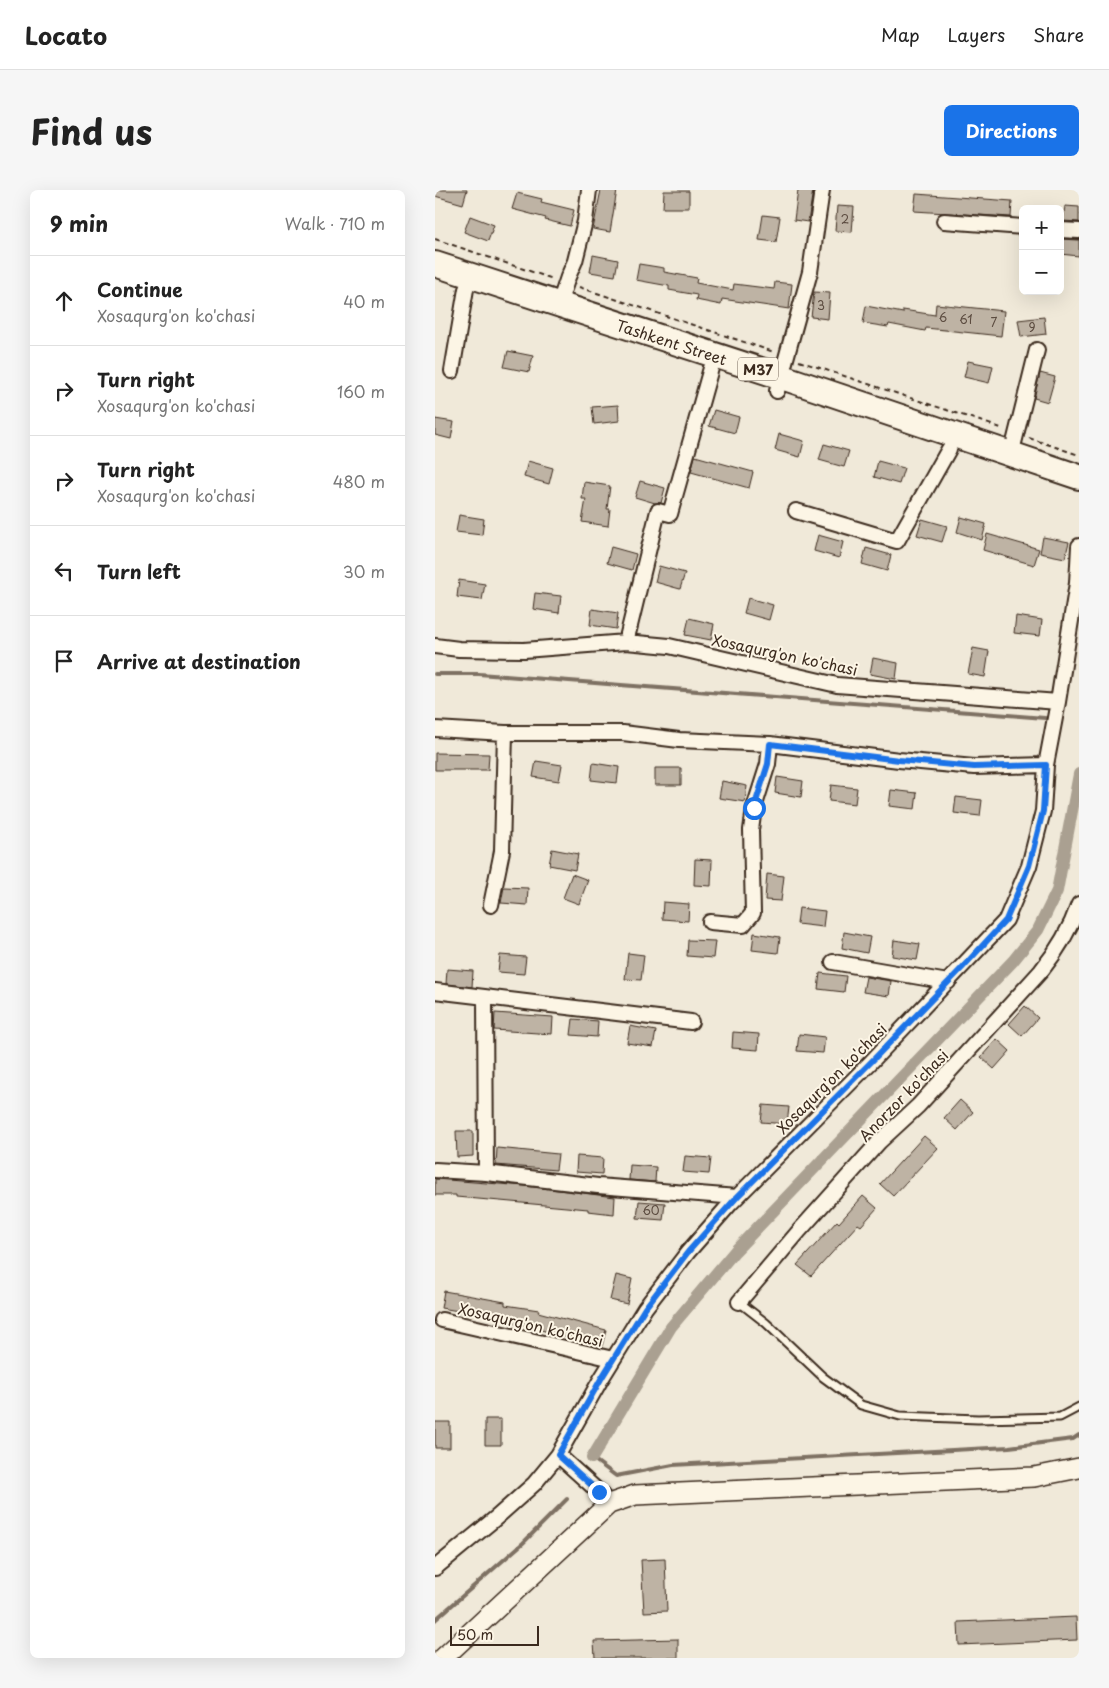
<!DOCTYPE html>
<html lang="en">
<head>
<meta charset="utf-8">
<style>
	body { margin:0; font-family:"Playpen Sans",sans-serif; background:#f6f6f6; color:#222 }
	.controls { position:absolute; right:15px; top:15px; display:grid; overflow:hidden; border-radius:8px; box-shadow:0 5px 20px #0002 }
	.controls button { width:45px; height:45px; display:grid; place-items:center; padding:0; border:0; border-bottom:1px solid #e0e0e0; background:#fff; color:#222; font:25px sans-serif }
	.scale { position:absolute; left:15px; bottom:12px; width:89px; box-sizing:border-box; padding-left:5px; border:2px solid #3b2a1e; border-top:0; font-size:14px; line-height:18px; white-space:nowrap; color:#3b2a1e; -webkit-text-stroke:4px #fcf5e5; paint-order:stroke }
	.stop { position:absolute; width:15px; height:15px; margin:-11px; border:4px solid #1a73e8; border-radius:50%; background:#fff }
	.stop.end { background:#1a73e8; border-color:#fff; box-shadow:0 1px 5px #0008 }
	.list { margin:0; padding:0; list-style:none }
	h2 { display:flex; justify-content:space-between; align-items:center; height:65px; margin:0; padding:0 20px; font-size:21px }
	h2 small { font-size:16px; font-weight:400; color:#767676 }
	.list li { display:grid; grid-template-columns:32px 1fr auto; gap:15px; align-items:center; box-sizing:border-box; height:90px; padding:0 20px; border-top:1px solid #e0e0e0 }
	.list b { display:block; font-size:19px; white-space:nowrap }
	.list p { margin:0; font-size:16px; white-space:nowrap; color:#767676 }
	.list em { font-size:16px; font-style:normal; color:#767676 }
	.icon { flex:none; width:28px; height:28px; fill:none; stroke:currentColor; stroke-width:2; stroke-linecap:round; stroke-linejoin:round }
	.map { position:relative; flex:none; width:644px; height:1468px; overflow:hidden; border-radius:8px }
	header { display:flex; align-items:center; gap:30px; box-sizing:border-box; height:70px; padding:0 25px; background:#fff; border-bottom:1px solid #e0e0e0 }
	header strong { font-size:24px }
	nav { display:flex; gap:28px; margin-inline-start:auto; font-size:18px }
	.intro { display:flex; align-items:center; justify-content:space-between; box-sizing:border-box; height:120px; padding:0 30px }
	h1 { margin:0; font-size:35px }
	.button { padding:12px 22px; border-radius:8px; background:#1a73e8; color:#fff; font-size:18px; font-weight:700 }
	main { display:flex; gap:30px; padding:0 30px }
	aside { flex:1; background:#fff; border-radius:8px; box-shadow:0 5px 20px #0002 }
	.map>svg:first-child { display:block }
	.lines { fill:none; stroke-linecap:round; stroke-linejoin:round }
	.stream { stroke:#7e7163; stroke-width:4 }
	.canal { stroke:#aaa091; stroke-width:12 }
	.building { fill:#beb3a4; stroke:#3b2a1e }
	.lane-casing { stroke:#3b2a1e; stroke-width:11 }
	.street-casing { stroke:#3b2a1e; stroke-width:18 }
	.secondary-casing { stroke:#3b2a1e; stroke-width:22 }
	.highway-casing { stroke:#3b2a1e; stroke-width:28 }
	.path { stroke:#3b2a1e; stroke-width:2; stroke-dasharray:5 4; stroke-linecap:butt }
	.lane { stroke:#fcf5e5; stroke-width:7 }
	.street { stroke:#fcf5e5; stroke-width:14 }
	.secondary { stroke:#fcf5e5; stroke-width:19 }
	.highway { stroke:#fcf5e5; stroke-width:24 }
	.route { stroke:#1a73e8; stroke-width:6 }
	.labels { text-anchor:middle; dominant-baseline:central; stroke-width:4; stroke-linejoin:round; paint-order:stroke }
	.number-label { font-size:12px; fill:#5c4c40 }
	.shield { fill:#fcf5e5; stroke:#75675a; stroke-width:1 }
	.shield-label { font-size:14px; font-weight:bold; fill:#3b2a1e }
	.street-label { font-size:15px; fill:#3b2a1e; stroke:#fcf5e5 }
</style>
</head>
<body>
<header>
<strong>Locato</strong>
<nav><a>Map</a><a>Layers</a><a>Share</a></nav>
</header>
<div class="intro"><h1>Find us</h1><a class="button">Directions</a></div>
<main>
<aside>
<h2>9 min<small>Walk · 710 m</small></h2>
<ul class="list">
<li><svg class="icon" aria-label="ahead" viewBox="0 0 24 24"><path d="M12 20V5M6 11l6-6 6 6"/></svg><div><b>Continue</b><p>Xosaqurg'on ko'chasi</p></div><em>40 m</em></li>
<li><svg class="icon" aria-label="right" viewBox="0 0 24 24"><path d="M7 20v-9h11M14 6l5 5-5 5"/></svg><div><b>Turn right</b><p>Xosaqurg'on ko'chasi</p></div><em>160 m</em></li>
<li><svg class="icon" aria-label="right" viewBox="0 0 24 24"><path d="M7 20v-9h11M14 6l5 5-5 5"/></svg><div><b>Turn right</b><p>Xosaqurg'on ko'chasi</p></div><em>480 m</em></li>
<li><svg class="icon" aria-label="left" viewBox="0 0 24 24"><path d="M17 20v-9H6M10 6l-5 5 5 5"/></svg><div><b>Turn left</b></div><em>30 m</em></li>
<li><svg class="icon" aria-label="arrive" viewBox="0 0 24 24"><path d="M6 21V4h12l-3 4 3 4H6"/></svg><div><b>Arrive at destination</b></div></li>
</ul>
</aside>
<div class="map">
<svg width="644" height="1468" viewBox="0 0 644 1468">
	<rect width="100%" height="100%" fill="#f0e9d9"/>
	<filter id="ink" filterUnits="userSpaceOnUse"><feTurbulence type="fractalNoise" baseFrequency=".02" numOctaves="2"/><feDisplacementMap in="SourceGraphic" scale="10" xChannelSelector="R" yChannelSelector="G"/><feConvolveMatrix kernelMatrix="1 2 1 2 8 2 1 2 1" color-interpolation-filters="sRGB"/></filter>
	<g filter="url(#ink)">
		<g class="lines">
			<path class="stream" d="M 0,484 L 44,484 L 610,528
				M 157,1268 L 181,1286 L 238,1275 L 574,1257 L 638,1249 L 644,1245
				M 0,1430 L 88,1353 L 132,1309"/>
			<path class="canal" d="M 157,1268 L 236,1137 L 300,1061 L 578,771 L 603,740 L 622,701 L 644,584"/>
		</g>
		<path class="building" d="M 0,0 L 32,0 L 28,14 L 0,6 Z
			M 166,0 L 182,0 L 175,42 L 158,39 Z
			M 363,0 L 378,0 L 373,32 L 359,30 Z
			M 229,1 L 254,1 L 254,18 L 228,18 Z
			M 82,3 L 107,9 L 106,12 L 139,20 L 135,36 L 110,30 L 111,28 L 77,19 Z
			M 481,4 L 577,11 L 576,27 L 479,21 Z
			M 402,16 L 419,17 L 417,42 L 400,41 Z
			M 630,16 L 644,17 L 644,32 L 628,31 Z
			M 328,25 L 345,27 L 341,52 L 324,50 Z
			M 35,26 L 59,35 L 53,51 L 29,42 Z
			M 625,49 L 644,50 L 644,66 L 625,64 Z
			M 158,65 L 183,70 L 180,86 L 155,82 Z
			M 204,74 L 229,78 L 229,82 L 262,88 L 261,93 L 298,100 L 299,94 L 339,99 L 340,92 L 357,94 L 354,119 L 287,109 L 286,115 L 261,110 L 262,105 L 234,100 L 234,96 L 201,90 Z
			M 379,102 L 395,103 L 393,129 L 376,127 Z
			M 501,114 L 569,121 L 566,146 L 491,138 L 490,141 L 454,134 L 453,137 L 428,133 L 431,116 L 468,123 L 468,120 L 500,125 Z
			M 609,127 L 611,144 L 586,147 L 583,130 Z
			M 73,161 L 98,166 L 94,182 L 69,177 Z
			M 533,171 L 558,176 L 554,193 L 529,187 Z
			M 605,183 L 620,187 L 613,212 L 599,208 Z
			M 183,215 L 184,231 L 159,234 L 157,217 Z
			M 279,220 L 304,227 L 300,243 L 274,236 Z
			M 0,229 L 19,232 L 16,249 L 0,245 Z
			M 344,244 L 369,251 L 365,267 L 340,260 Z
			M 389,254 L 414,261 L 409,277 L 384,270 Z
			M 260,266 L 318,282 L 314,298 L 256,282 Z
			M 93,271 L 118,278 L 114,294 L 89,287 Z
			M 443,271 L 469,278 L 464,294 L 439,287 Z
			M 205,291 L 230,298 L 226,313 L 220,313 L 200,307 Z
			M 149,292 L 175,296 L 172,319 L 175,319 L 173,336 L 147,332 L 151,309 L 147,309 Z
			M 24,325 L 49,329 L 47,345 L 21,342 Z
			M 526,327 L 551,334 L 547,350 L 522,342 Z
			M 487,329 L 512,336 L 507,352 L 482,345 Z
			M 552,344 L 604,359 L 599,375 L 548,360 Z
			M 383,345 L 408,352 L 404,368 L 379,361 Z
			M 608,347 L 634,352 L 630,368 L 605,363 Z
			M 176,357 L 201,364 L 197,380 L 172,373 Z
			M 431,358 L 456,365 L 452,381 L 427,374 Z
			M 224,376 L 250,383 L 245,399 L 220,392 Z
			M 24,390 L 50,394 L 47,410 L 22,407 Z
			M 100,403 L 126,406 L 124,423 L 98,419 Z
			M 313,408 L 338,415 L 334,430 L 309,423 Z
			M 157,419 L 183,423 L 181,439 L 155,435 Z
			M 581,426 L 607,430 L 605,446 L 579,443 Z
			M 254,428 L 279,434 L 276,450 L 250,445 Z
			M 538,458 L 554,461 L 550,487 L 533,484 Z
			M 438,468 L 463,473 L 461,489 L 435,484 Z
			M 0,563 L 54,564 L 53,580 L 0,580 Z
			M 101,571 L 127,575 L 124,591 L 98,587 Z
			M 158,573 L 184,577 L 182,593 L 156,590 Z
			M 220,578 L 246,578 L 246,595 L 220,595 Z
			M 342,587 L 368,591 L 366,607 L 340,603 Z
			M 287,591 L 312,596 L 310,612 L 284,608 Z
			M 396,595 L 422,598 L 420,614 L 394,611 Z
			M 456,600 L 482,603 L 480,619 L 454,616 Z
			M 521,607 L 547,610 L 545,626 L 519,623 Z
			M 117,659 L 143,664 L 140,680 L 114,675 Z
			M 260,669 L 277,670 L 276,696 L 259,695 Z
			M 137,684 L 153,690 L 144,714 L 128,708 Z
			M 332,684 L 349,686 L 346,711 L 330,710 Z
			M 69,697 L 93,698 L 92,715 L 66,713 Z
			M 228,712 L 254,714 L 253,731 L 227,729 Z
			M 364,718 L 390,721 L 388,737 L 362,734 Z
			M 409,742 L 435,747 L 432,763 L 407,758 Z
			M 319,743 L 345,747 L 343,763 L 317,760 Z
			M 253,750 L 280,751 L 278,768 L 252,766 Z
			M 459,750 L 485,754 L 482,770 L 457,766 Z
			M 193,763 L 209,765 L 206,790 L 190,789 Z
			M 65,765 L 91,767 L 89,784 L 63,782 Z
			M 12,779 L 38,781 L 37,797 L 11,794 Z
			M 385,783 L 411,786 L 409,802 L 383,799 Z
			M 431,787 L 456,791 L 454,806 L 428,802 Z
			M 590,816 L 603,828 L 587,846 L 574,834 Z
			M 60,823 L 118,827 L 117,844 L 59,840 Z
			M 138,829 L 163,831 L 162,847 L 136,845 Z
			M 195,836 L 221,841 L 218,857 L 192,853 Z
			M 298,842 L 324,844 L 323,860 L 297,858 Z
			M 364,844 L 390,847 L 388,863 L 362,861 Z
			M 562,849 L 575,861 L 559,879 L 546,867 Z
			M 525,910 L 538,922 L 522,940 L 509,928 Z
			M 328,915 L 354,917 L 352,934 L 326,932 Z
			M 21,941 L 38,941 L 38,966 L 22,967 Z
			M 489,946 L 503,958 L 458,1006 L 445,994 Z
			M 62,958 L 123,964 L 121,980 L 61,975 Z
			M 142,966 L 168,968 L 167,984 L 141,982 Z
			M 250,966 L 276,968 L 274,984 L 248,982 Z
			M 195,975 L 221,977 L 220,992 L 194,990 Z
			M 0,989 L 90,996 L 180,1007 L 179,1024 L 153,1021 L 153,1019 L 21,1007 L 21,1005 L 0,1005 Z
			M 428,1006 L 442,1018 L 426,1036 L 423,1034 L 376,1086 L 362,1075 L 402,1031 L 404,1033 Z
			M 204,1011 L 230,1013 L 228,1030 L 202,1028 Z
			M 181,1085 L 197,1089 L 192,1114 L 175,1110 Z
			M 9,1101 L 70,1112 L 70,1115 L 104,1120 L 103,1122 L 171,1140 L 167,1156 L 106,1140 L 107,1137 L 75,1133 L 76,1130 L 6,1118 Z
			M 50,1229 L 66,1229 L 66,1255 L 50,1255 Z
			M 0,1232 L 15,1232 L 15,1258 L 0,1258 Z
			M 230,1369 L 232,1421 L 209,1422 L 206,1370 Z
			M 641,1427 L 642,1450 L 524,1455 L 523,1432 Z
			M 243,1449 L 243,1468 L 160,1468 L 159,1451 Z"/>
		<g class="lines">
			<defs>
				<path id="lane" d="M 304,1112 L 331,1133 L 388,1187 L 426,1215 L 465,1226 L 543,1229 L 625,1227 L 644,1217"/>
				<path id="street" d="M 509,31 L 588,37
					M 625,40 L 644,41
					M 124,114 L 133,87 L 140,71 L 150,31 L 154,0
					M 17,181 L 31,99
					M 342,201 L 375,82 L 387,0
					M 576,265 L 602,160
					M 361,321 L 462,351 L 514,259
					M 191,452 L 223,321 L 235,324 L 276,178
					M 0,456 L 24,459 L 89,460 L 191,452 L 234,456 L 402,495 L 623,512
					M 0,539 L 70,543 L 188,543 L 244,550 L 335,554 L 464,570 L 539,577 L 611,575
					M 56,715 L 67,661 L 70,543
					M 275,732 L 308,735 L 318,723 L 316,640 L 319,618 L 333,574 L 335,554
					M 398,772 L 513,792
					M 0,801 L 256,832
					M 0,980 L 51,983 L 50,807
					M 51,983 L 163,996 L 302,1007
					M 304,1112 L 365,1040 L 444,952 L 483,916 L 606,781 C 623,760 635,740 644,714
					M 7,1130 L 178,1169
					M 123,1265 L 164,1302 L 174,1314
					M 0,1378 L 62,1327 L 99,1294 L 123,1265 L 166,1189 L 210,1118 L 253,1062 L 295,1014 L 436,872 L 571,730 L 594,676 L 608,621 L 611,575 L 623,512 L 642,393 L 644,356"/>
				<path id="secondary" d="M 8,1468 L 174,1314 L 200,1305 L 599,1287 L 644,1278"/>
				<g id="highway">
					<path id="s1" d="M 0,74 L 347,187 L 644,287"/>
				</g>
			</defs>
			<use href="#lane" class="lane-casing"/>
			<use href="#street" class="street-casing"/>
			<use href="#secondary" class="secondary-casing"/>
			<use href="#highway" class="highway-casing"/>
			<path class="path" d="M 0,49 L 118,89
				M 144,97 L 339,162
				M 364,171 L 569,239
				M 594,248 L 644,265"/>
			<use href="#lane" class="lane"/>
			<use href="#street" class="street"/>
			<use href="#secondary" class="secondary"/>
			<use href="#highway" class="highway"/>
		</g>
	</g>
	<g class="lines" filter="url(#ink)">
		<path class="route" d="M 164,1302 L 123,1265 L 166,1189 L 210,1118 L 253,1062 L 302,1007 L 436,872 L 527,778 L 571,730 L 594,676 L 608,621 L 611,575 L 539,577 L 464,570 L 335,554 L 333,574 L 319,618"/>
	</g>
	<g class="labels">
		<g class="number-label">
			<text x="410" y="29">2</text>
			<text x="386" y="115">3</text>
			<text x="508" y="127">6</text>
			<text x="531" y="129">61</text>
			<text x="559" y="132">7</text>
			<text x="597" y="137">9</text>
			<text x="216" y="1020">60</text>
		</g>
		<rect class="shield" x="303" y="167.5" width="40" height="23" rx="4"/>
		<g class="shield-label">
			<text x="323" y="179">M37</text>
		</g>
		<g class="street-label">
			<text stroke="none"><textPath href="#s1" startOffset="249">Tashkent Street</textPath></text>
			<text transform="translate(350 464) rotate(12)">Xosaqurg'on ko'chasi</text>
			<text transform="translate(396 888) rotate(-45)">Xosaqurg'on ko'chasi</text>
			<text transform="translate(468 905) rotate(-46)">Anorzor ko'chasi</text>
			<text transform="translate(96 1134) rotate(13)">Xosaqurg'on ko'chasi</text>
		</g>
	</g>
</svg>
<div class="controls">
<button>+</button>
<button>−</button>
</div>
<div class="scale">50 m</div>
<div class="stop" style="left:319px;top:618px"></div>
<div class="stop end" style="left:164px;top:1302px"></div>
</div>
</main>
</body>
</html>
